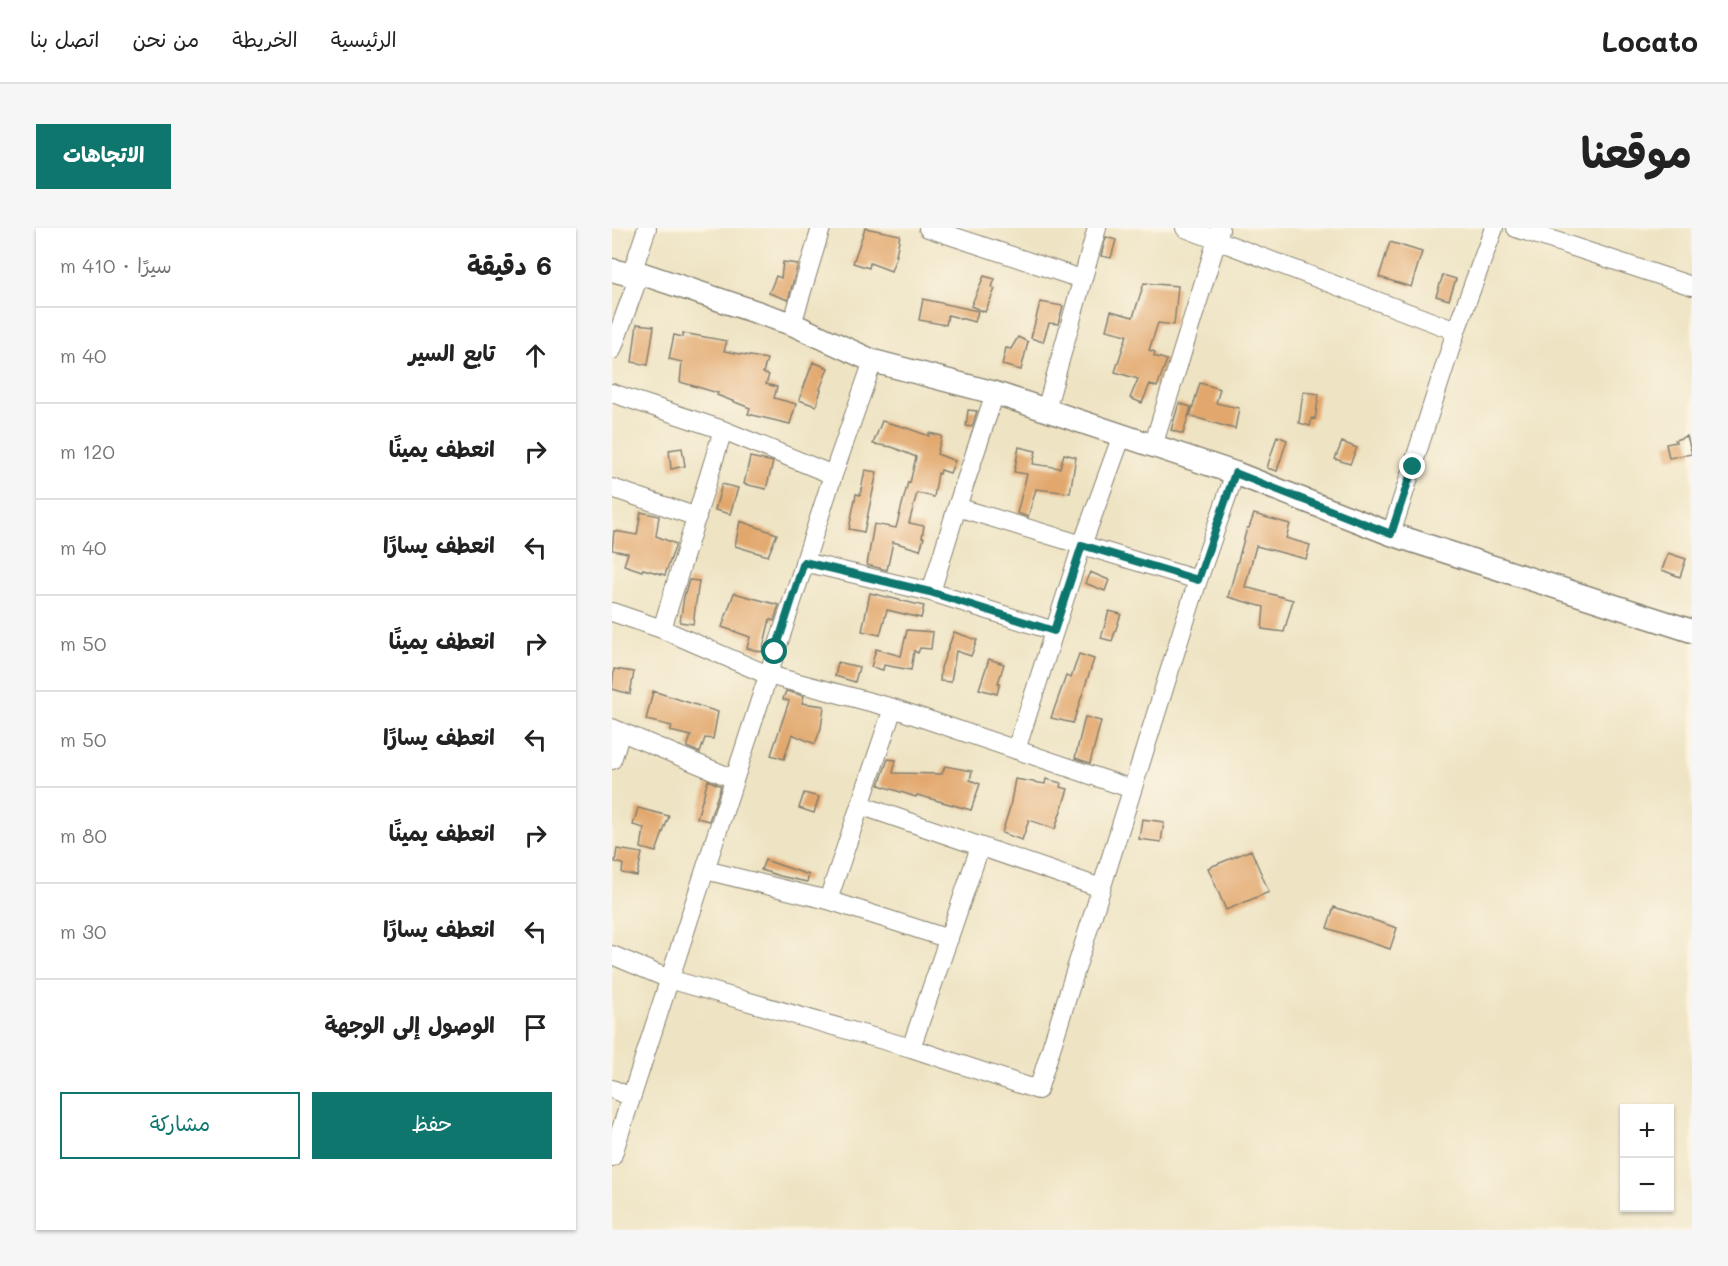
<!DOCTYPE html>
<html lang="ar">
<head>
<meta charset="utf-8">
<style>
	body { margin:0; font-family:Mali,"Playpen Sans Arabic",sans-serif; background:#f6f6f6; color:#222; direction:rtl }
	.controls { position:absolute; right:18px; bottom:18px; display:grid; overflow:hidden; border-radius:0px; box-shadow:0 2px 4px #0004 }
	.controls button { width:54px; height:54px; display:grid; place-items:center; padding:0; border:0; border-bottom:2px solid #e0e0e0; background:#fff; color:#222; font:30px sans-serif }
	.stop { position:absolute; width:18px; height:18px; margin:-14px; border:4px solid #0f766e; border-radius:50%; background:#fff }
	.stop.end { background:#0f766e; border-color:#fff; box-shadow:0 2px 6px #0008 }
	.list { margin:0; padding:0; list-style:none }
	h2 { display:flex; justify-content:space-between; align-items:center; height:78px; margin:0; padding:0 24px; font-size:26px }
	h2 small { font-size:20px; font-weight:400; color:#767676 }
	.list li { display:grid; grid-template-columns:39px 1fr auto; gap:18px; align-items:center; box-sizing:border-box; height:96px; padding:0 24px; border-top:2px solid #e0e0e0 }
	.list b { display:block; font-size:22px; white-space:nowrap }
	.list em { font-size:20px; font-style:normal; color:#767676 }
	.actions { display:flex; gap:12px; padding:18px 24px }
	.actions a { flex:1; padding:14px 0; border:2px solid #0f766e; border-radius:0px; text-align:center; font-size:21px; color:#0f766e }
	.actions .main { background:#0f766e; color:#fff }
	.icon { flex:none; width:33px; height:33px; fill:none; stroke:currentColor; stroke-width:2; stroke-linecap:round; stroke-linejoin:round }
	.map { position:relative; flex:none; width:1080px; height:1002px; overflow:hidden; direction:ltr; border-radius:0px }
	header { display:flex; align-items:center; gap:36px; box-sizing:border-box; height:84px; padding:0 30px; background:#fff; border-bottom:2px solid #e0e0e0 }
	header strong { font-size:28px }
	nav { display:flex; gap:33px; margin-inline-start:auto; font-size:21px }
	.intro { display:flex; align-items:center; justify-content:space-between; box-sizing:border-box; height:144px; padding:0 36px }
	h1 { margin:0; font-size:42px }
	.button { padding:15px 27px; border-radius:0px; background:#0f766e; color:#fff; font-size:21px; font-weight:700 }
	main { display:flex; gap:36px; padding:0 36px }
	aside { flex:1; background:#fff; border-radius:0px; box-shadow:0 2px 4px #0004 }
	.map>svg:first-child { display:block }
	.building { fill:#e2a76d }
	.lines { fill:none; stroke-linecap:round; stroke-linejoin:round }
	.minor-casing { stroke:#858070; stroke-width:20 }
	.tertiary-casing { stroke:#858070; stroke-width:25 }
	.minor { stroke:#fff; stroke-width:18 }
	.tertiary { stroke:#fff; stroke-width:22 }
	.route { stroke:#0f766e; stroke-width:8 }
</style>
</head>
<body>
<header>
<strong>Locato</strong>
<nav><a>الرئيسية</a><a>الخريطة</a><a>من نحن</a><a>اتصل بنا</a></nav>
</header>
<div class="intro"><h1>موقعنا</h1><a class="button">الاتجاهات</a></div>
<main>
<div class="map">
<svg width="1080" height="1002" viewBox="0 0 1080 1002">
	<rect width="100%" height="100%" fill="#fcf5e5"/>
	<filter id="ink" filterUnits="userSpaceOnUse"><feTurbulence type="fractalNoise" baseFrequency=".0167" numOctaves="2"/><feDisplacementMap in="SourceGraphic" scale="12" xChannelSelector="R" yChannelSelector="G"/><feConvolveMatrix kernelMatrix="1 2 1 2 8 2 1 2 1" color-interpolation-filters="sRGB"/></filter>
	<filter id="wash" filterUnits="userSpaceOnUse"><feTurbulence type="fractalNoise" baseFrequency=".008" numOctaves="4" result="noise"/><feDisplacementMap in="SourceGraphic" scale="24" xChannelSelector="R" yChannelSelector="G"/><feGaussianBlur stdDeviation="1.35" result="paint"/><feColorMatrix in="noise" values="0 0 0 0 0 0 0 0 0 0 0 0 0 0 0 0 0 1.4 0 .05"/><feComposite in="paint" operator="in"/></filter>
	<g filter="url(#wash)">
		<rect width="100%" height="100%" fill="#eee3c3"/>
		<g id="blocks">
			<path class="building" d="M 253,0 L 288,7 L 284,27 L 285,27 L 279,43 L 258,35 L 257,40 L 241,35 Z
				M 494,9 L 504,12 L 499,30 L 489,28 Z
				M 778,14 L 810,24 L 799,59 L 767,49 Z
				M 171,34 L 186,36 L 176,72 L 157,65 L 164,48 L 169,50 Z
				M 831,47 L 844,51 L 837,72 L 824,68 Z
				M 372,48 L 383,51 L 380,59 L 383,61 L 373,84 L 359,78 Z
				M 532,55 L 566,58 L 562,97 L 546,95 L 537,122 L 543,124 L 542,128 L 555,132 L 545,159 L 538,156 L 530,175 L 518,170 L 526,151 L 503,144 L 515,107 L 494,102 L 499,83 L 521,89 Z
				M 311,71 L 366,83 L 363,94 L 336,87 L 334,97 L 307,92 Z
				M 428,74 L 451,78 L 446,96 L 437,95 L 431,114 L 419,110 Z
				M 25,96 L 42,98 L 36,137 L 20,134 Z
				M 71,105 L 115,113 L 112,123 L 155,131 L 151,145 L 157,147 L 154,156 L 165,159 L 162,170 L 184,176 L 178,196 L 136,186 L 138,180 L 105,167 L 106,165 L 68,154 L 70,134 L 57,131 L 62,107 L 71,109 Z
				M 406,109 L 416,114 L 409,142 L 390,137 L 394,120 L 399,121 Z
				M 201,134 L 216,140 L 208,161 L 209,162 L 204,178 L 187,172 Z
				M 588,155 L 608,161 L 604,175 L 627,180 L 623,201 L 578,188 Z
				M 691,164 L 707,166 L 703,191 L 700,190 L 698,198 L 687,195 Z
				M 567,175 L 579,179 L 571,206 L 559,202 Z
				M 356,182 L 365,183 L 360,199 L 354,198 Z
				M 270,193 L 292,199 L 317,208 L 317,205 L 330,208 L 325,226 L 343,233 L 338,245 L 329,242 L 328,246 L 326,245 L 322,269 L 305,265 L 297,295 L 312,298 L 310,309 L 312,310 L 308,322 L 281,314 L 275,342 L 255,337 L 262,296 L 284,300 L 296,254 L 298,255 L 304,229 L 280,219 L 261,216 Z
				M 665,208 L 675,212 L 665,243 L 655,240 Z
				M 1075,208 L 1080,226 L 1057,230 L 1054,216 L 1064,214 L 1063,212 Z
				M 730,214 L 745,220 L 738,236 L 723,231 Z
				M 407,219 L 424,223 L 421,236 L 448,240 L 452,226 L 464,229 L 458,265 L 424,261 L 416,289 L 405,285 L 415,246 L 402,244 Z
				M 70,220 L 73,238 L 59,241 L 57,222 Z
				M 138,229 L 161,234 L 154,261 L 132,256 Z
				M 253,242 L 265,244 L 252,304 L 237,301 L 244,266 L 248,267 Z
				M 110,256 L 126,260 L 118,286 L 103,282 Z
				M 29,284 L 47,288 L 44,308 L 64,316 L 53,347 L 31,341 L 30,343 L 12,337 L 16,325 L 0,322 L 2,303 L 25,307 Z
				M 642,286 L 678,296 L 674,310 L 698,317 L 694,331 L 644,318 L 633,359 L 681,372 L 672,404 L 650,401 L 652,379 L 616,369 L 635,300 L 637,300 Z
				M 128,293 L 165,306 L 156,328 L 123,318 Z
				M 1056,325 L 1074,331 L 1068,349 L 1050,342 Z
				M 478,344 L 497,352 L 493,363 L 473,355 Z
				M 77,352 L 87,353 L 81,396 L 68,394 L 72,369 Z
				M 122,365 L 167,377 L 162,393 L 158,391 L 150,424 L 135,420 L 138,409 L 110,399 Z
				M 258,365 L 312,378 L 309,390 L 275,382 L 268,407 L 250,403 Z
				M 497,383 L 509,386 L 500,413 L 489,410 Z
				M 295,402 L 321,404 L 319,421 L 308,420 L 306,425 L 302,423 L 299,442 L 272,437 L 271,442 L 259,439 L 264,421 L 289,428 Z
				M 342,404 L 365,412 L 359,428 L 344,423 L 339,454 L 328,453 L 329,440 Z
				M 467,426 L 482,431 L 461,495 L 439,490 L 454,448 L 459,450 Z
				M 377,431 L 392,436 L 386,455 L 388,455 L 385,466 L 367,461 Z
				M 226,434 L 247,439 L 243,454 L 223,448 Z
				M 2,441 L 22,444 L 18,466 L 0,461 Z
				M 41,463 L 106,484 L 101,511 L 93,510 L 88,525 L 75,519 L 79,508 L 58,503 L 60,498 L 34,492 Z
				M 174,463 L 192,468 L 190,475 L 212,478 L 209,500 L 203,516 L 180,506 L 172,531 L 159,527 L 177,473 L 171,471 Z
				M 473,489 L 489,493 L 478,535 L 463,530 Z
				M 276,531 L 284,532 L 281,545 L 330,546 L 333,538 L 360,543 L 358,552 L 368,556 L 359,582 L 305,567 L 304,569 L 267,557 Z
				M 403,551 L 433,556 L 434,551 L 449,555 L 448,559 L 456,561 L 443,601 L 417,592 L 410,612 L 390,605 L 398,579 Z
				M 96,552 L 109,558 L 97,593 L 85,590 Z
				M 192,565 L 207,569 L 202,585 L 187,580 Z
				M 26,580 L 57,588 L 44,624 L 29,620 L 32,600 L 21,597 Z
				M 530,591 L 552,594 L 549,614 L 527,611 Z
				M 5,621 L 30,625 L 25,648 L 10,645 L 11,636 L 3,634 Z
				M 639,622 L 657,664 L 614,682 L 596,640 Z
				M 153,632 L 197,647 L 195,654 L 168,648 L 149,642 Z
				M 722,679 L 785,700 L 778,721 L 715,700 Z"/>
		</g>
	</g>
	<g filter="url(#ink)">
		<use href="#blocks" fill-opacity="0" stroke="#858070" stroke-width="1.5"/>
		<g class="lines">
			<defs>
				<path id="minor" d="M 316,0 L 469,51
					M 573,0 L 844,103
					M 904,0 L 1080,58
					M 19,47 L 35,0
					M 180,96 L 209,0
					M 0,122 L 28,45
					M 0,165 L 111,202 L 221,247
					M 434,182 L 485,0
					M 541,218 L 608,2
					M 0,260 L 85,289
					M 345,279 L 586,352
					M 779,306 L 844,103 L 882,0
					M 192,334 L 319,364 L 442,403
					M 319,364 L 345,279 L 383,165
					M 0,384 L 50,401 L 156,447 L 281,480 L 520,561
					M 50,401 L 111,202
					M 0,500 L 122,551
					M 404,522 L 470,317 L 510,207
					M 0,532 L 9,504
					M 248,577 L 489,660
					M 93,642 L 216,672 L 337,711
					M 216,672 L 281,480
					M 0,727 L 57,751 L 299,820 L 426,862 L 586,352 L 623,245
					M 299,820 L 368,619
					M 0,861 L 19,869
					M 0,929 L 221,247 L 261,133"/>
				<path id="tertiary" d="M 0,42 L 19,47 L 28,45 L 180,96 L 261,133 L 383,165 L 623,245 L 779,306 L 1080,403"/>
			</defs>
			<use href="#minor" class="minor-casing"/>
			<use href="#tertiary" class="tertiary-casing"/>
			<use href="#minor" class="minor"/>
			<use href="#tertiary" class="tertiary"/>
		</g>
	</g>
	<g class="lines" filter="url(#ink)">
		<path class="route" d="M 163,424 L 192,334 L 318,364 L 442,403 L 470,317 L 586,352 L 623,245 L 779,306 L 801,239"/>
	</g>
</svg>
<div class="controls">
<button>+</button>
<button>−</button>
</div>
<div class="stop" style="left:163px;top:424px"></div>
<div class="stop end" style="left:801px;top:239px"></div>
</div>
<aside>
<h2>6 دقيقة<small>سيرًا · 410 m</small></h2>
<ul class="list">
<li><svg class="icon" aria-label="ahead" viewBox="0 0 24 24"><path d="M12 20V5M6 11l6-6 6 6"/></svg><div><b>تابع السير</b></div><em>40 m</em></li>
<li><svg class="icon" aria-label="right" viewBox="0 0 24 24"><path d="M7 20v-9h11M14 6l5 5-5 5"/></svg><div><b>انعطف يمينًا</b></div><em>120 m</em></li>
<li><svg class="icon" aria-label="left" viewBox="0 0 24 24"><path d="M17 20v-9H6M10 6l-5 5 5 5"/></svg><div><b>انعطف يسارًا</b></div><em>40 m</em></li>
<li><svg class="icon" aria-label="right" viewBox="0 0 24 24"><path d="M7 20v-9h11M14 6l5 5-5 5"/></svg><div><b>انعطف يمينًا</b></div><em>50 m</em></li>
<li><svg class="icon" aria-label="left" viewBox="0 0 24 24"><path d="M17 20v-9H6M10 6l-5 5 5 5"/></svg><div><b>انعطف يسارًا</b></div><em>50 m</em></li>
<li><svg class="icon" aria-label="right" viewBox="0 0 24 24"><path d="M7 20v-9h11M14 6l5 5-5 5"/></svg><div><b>انعطف يمينًا</b></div><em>80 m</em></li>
<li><svg class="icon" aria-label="left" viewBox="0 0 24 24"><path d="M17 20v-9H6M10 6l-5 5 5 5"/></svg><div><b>انعطف يسارًا</b></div><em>30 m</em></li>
<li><svg class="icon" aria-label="arrive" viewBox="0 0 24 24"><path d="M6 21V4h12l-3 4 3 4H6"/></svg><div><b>الوصول إلى الوجهة</b></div></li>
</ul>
<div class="actions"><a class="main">حفظ</a><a>مشاركة</a></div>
</aside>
</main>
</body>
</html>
